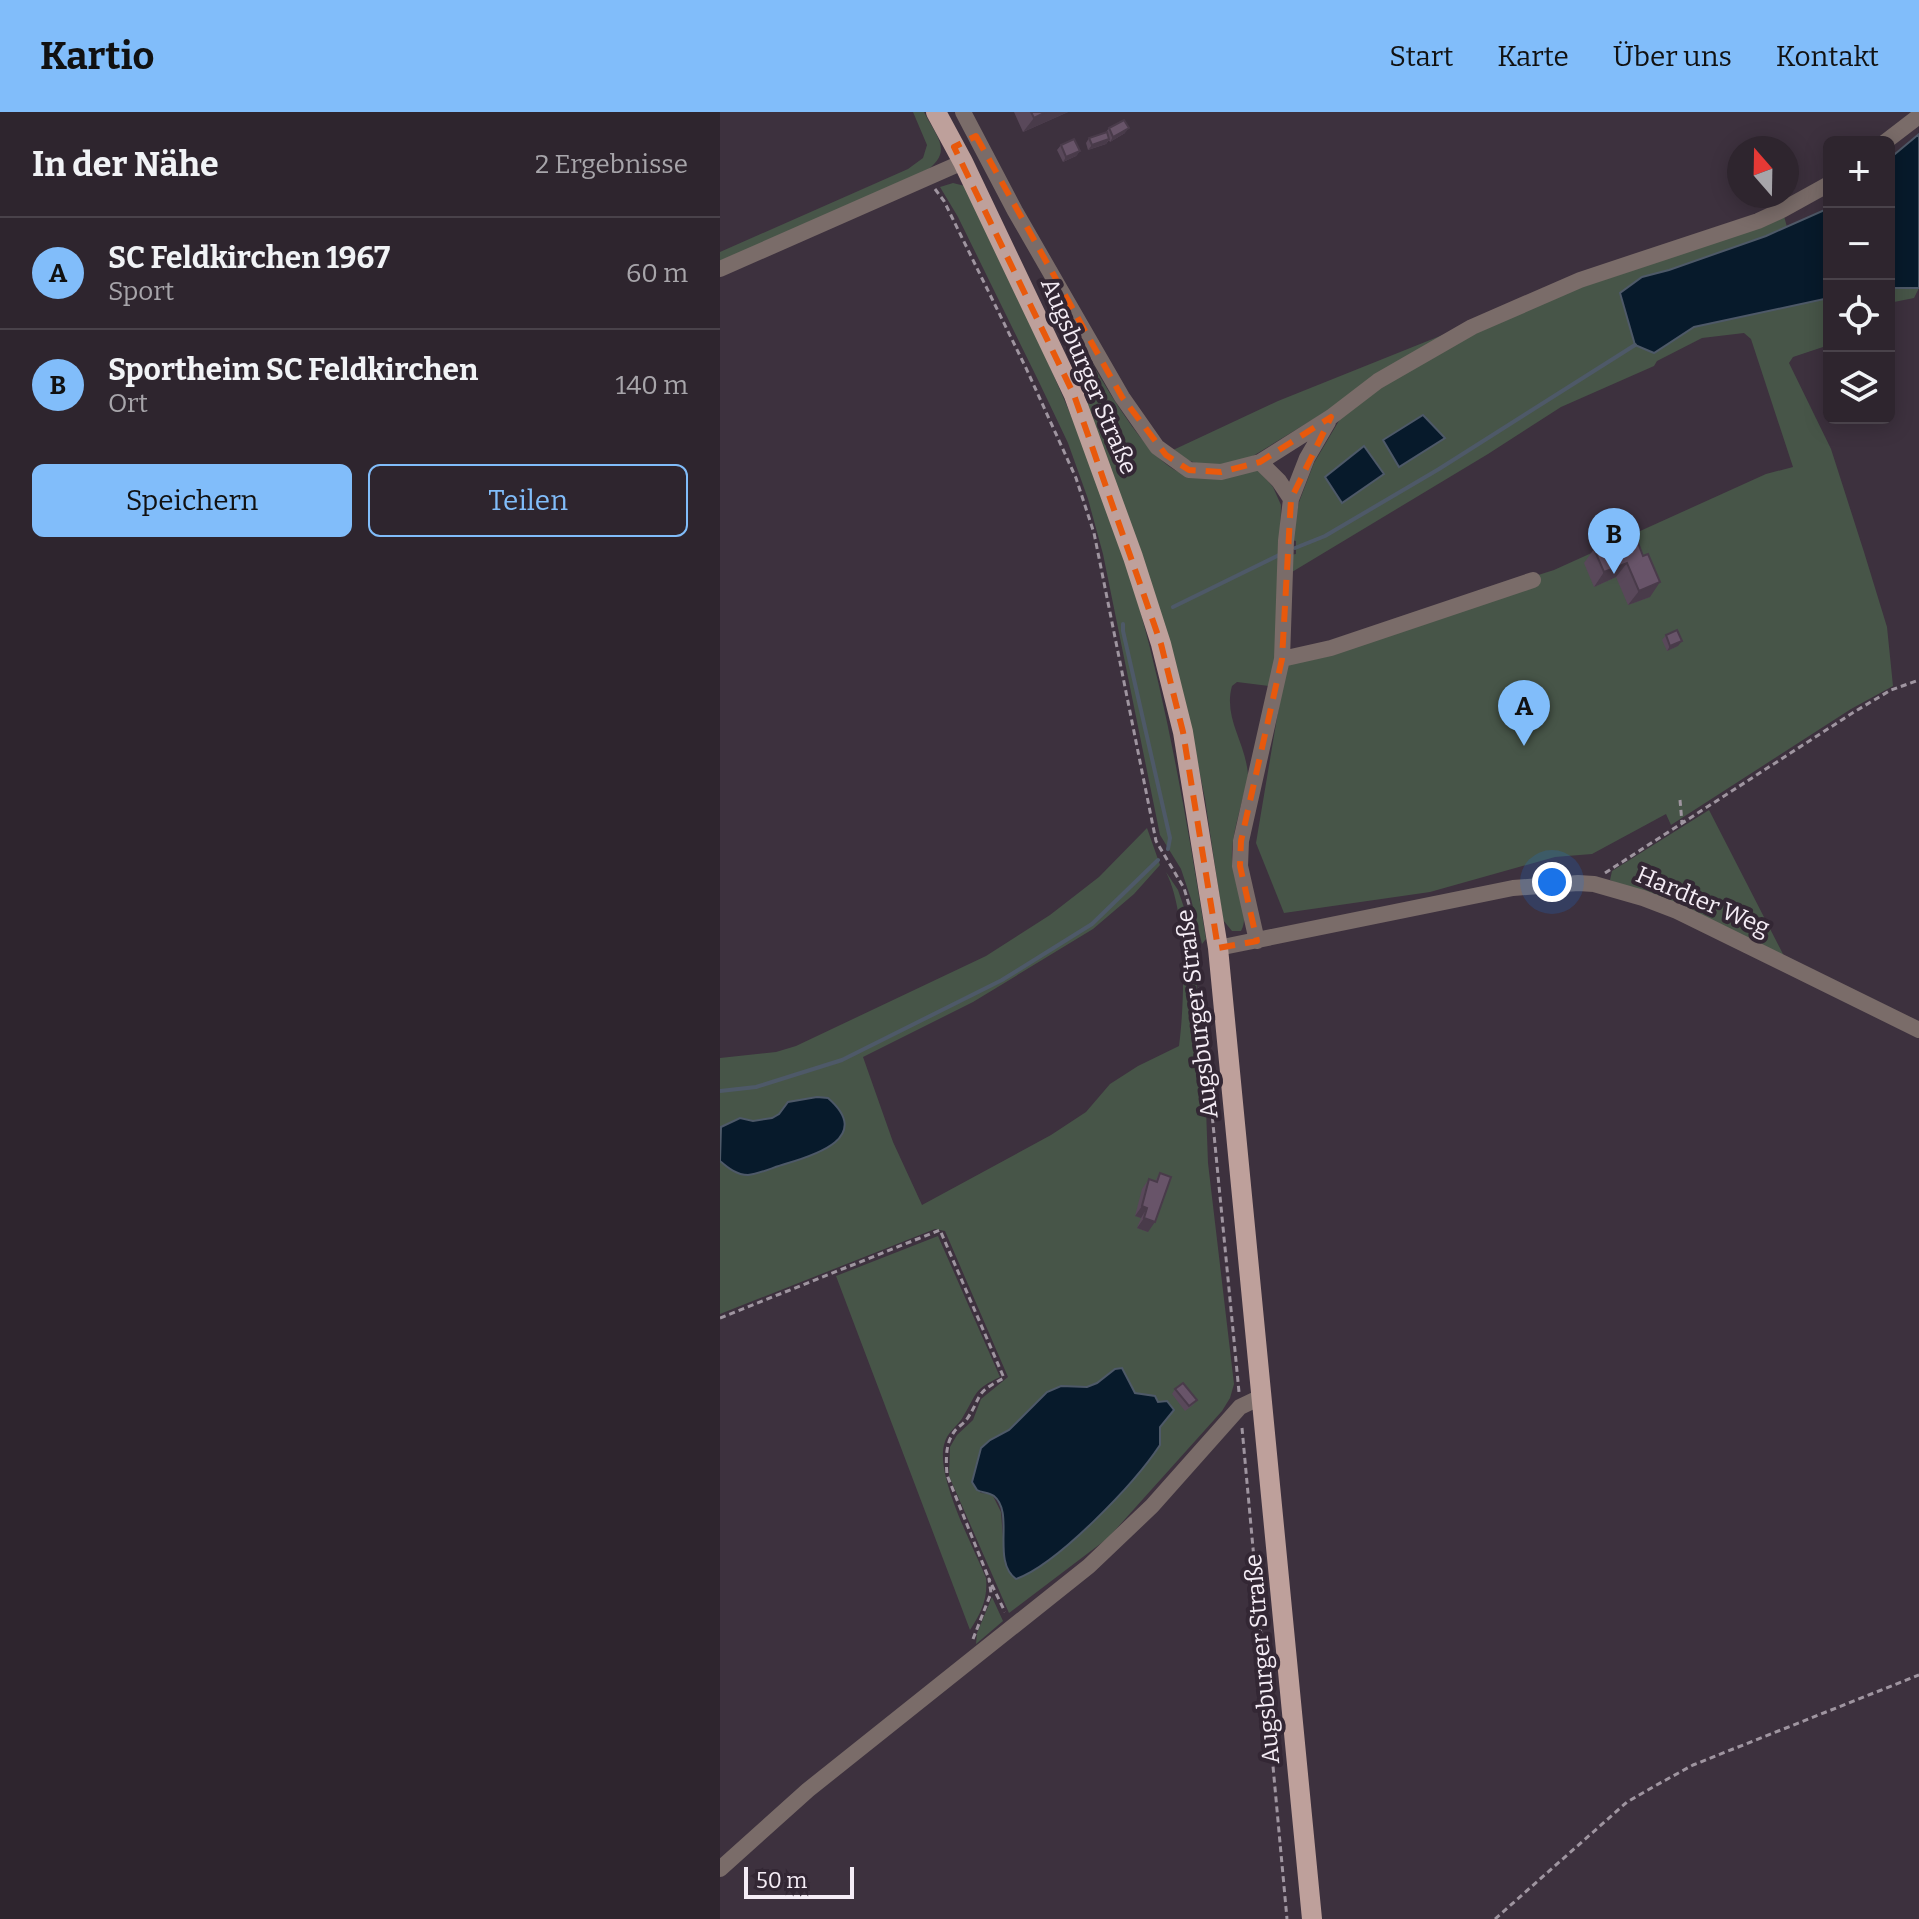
<!DOCTYPE html>
<html lang="de">
<head>
<meta charset="utf-8">
<style>
	body { margin:0; font-family:Bitter,serif; background:#3a313a; color:#f1f3f6 }
	.controls { position:absolute; right:24px; top:24px; display:grid; overflow:hidden; border-radius:12px; box-shadow:0 4px 20px #0003 }
	.controls button { width:72px; height:72px; display:grid; place-items:center; padding:0; border:0; border-bottom:2px solid #49424a; background:#2e252e; color:#f1f3f6; font:40px sans-serif }
	.compass { position:absolute; left:1007px; top:24px; width:72px; height:72px; border-radius:50%; background:#2e252e; box-shadow:0 4px 20px #0003; rotate:340deg }
	.scale { position:absolute; left:24px; bottom:20px; width:110px; box-sizing:border-box; padding-left:8px; border:4px solid #f5edf6; border-top:0; font-size:22px; line-height:28px; white-space:nowrap; color:#f5edf6; -webkit-text-stroke:6px #332734; paint-order:stroke }
	.you { position:absolute; left:832px; top:770px; width:28px; height:28px; margin:-20px; border:6px solid #fff; border-radius:50%; background:#1a73e8; box-shadow:0 0 0 12px #1a73e833 }
	.badge { display:grid; place-items:center; width:52px; height:52px; border-radius:50%; background:#81bdfa; color:#111; font-size:26px; font-weight:700 }
	.pin { position:absolute; translate:-50% -66px; filter:drop-shadow(0 2px 4px #0008) }
	.pin::after { content:''; position:absolute; top:42px; width:28px; height:24px; background:inherit; clip-path:polygon(0 0,100% 0,50% 100%) }
	.list { margin:0; padding:0; list-style:none }
	h2 { display:flex; justify-content:space-between; align-items:center; height:104px; margin:0; padding:0 32px; font-size:34px }
	h2 small { font-size:26px; font-weight:400; color:#a7a5aa }
	.list li { display:grid; grid-template-columns:52px 1fr auto; gap:24px; align-items:center; box-sizing:border-box; height:112px; padding:0 32px; border-top:2px solid #49424a }
	.list b { display:block; font-size:30px; white-space:nowrap }
	.list p { margin:0; font-size:26px; white-space:nowrap; color:#a7a5aa }
	.list em { font-size:26px; font-style:normal; color:#a7a5aa }
	.actions { display:flex; gap:16px; padding:24px 32px }
	.actions a { flex:1; padding:18px 0; border:2px solid #81bdfa; border-radius:12px; text-align:center; font-size:28px; color:#81bdfa }
	.actions .main { background:#81bdfa; color:#111 }
	.icon { flex:none; width:44px; height:44px; fill:none; stroke:currentColor; stroke-width:2; stroke-linecap:round; stroke-linejoin:round }
	.map { position:relative; flex:none; width:1199px; height:1807px; overflow:hidden }
	header { display:flex; align-items:center; gap:48px; box-sizing:border-box; height:112px; padding:0 40px; background:#81bdfa; color:#111 }
	header strong { font-size:38px }
	nav { display:flex; gap:44px; margin-inline-start:auto; font-size:28px }
	main { display:flex }
	aside { flex:1; background:#2e252e }
	.map>svg:first-child { display:block }
	.green { fill:#475548; fill-rule:evenodd }
	.water { fill:#071a2b; stroke:#4e5968; stroke-width:2 }
	.lines { fill:none; stroke-linecap:round; stroke-linejoin:round }
	.stream { stroke:#4e5968; stroke-width:4 }
	.path { stroke:#9f95a0; stroke-width:3; stroke-dasharray:6 4; stroke-linecap:butt }
	.minor { stroke:#7a6c69; stroke-width:16 }
	.major { stroke:#bea09b; stroke-width:20 }
	.wall { fill:#59485a }
	.shaded-wall { fill:#493b4a }
	.building { fill:#685469; stroke:#493b4a; stroke-width:2 }
	.marked { fill:none; stroke:#e8590c; stroke-width:6; stroke-dasharray:16 10; stroke-linejoin:round }
	.labels { text-anchor:middle; dominant-baseline:central; stroke-width:8; stroke-linejoin:round; paint-order:stroke }
	.street-label { font-size:24px; fill:#f5edf6; stroke:#332734 }
</style>
</head>
<body>
<header>
<strong>Kartio</strong>
<nav><a>Start</a><a>Karte</a><a>Über uns</a><a>Kontakt</a></nav>
</header>
<main>
<aside>
<h2>In der Nähe<small>2 Ergebnisse</small></h2>
<ul class="list">
<li><span class="badge">A</span><div><b>SC Feldkirchen 1967</b><p>Sport</p></div><em>60 m</em></li>
<li><span class="badge">B</span><div><b>Sportheim SC Feldkirchen</b><p>Ort</p></div><em>140 m</em></li>
</ul>
<div class="actions"><a class="main">Speichern</a><a>Teilen</a></div>
</aside>
<div class="map">
<svg width="1199" height="1807" viewBox="0 0 1199 1807">
	<rect width="100%" height="100%" fill="#3d313e"/>
	<path class="green" d="M 193,0 L 204,0 C 219,29 234,40 202,62 L 0,149 L 0,140 L 188,57 L 203,46 L 207,33 Z
		M 233,71 L 245,74 C 310,210 378,347 419,494 C 449,603 468,715 486,827 L 482,832 L 471,787 L 461,757 L 440,723 L 383,442 L 368,387 L 348,331 L 319,270 L 238,105 L 220,75 Z
		M 1064,104 L 1067,115 C 1021,136 971,153 922,165 L 934,241 L 974,215 L 1109,186 L 1109,233 L 1073,245 L 1069,251 L 1111,337 L 1144,440 L 1167,515 L 1173,574 L 1131,597 L 951,713 L 946,702 L 872,742 L 835,745 L 710,780 L 564,801 L 536,731 L 566,552 L 727,492 L 834,458 L 1046,362 L 1073,355 L 1031,227 L 1024,221 L 982,226 L 937,249 L 934,254 L 841,295 L 768,342 L 572,460 L 570,443 L 576,442 L 576,429 L 571,428 L 579,390 L 594,351 L 620,307 L 660,276 L 755,219 L 836,183 Z
		M 1169,176 L 1199,176 L 1194,186 L 1169,191 Z
		M 336,185 C 359,227 416,341 459,360 C 469,365 523,358 538,358 L 553,375 L 561,393 L 557,546 L 549,574 L 517,570 L 512,574 C 503,606 526,631 528,663 C 528,673 523,683 521,693 C 517,709 511,731 512,747 C 514,767 531,803 521,819 L 512,819 L 503,808 L 485,687 L 471,618 L 361,279 L 358,254 L 331,194 Z
		M 750,212 L 528,347 C 495,356 480,357 451,339 L 558,289 Z
		M 989,698 L 1064,844 L 890,768 L 892,759 Z
		M 427,716 L 440,753 L 414,782 L 373,817 L 253,890 L 143,945 L 173,1030 L 202,1093 L 331,1023 L 366,1000 L 390,972 L 418,954 L 459,934 C 465,888 467,801 446,760 L 458,778 L 472,819 L 485,970 L 488,1051 L 514,1272 L 510,1286 L 502,1299 L 388,1426 L 289,1501 L 229,1364 L 230,1335 L 237,1323 L 253,1308 L 261,1287 L 288,1265 L 225,1119 L 215,1117 L 0,1202 L 0,946 L 56,940 L 76,934 L 266,844 L 330,803 L 379,765 ZM 402,1256 L 414,1281 L 426,1283 L 440,1291 L 449,1305 L 440,1315 L 415,1365 L 340,1439 L 285,1452 L 281,1400 L 272,1382 L 261,1381 L 254,1374 L 284,1322 L 315,1291 L 341,1274 L 367,1275 L 377,1271 L 395,1257 Z
		M 218,1124 L 280,1265 C 253,1278 258,1280 244,1303 C 238,1315 227,1319 224,1333 C 216,1365 253,1434 266,1466 C 268,1487 261,1501 250,1518 L 116,1164 Z
		M 272,1485 L 283,1509 L 256,1532 L 257,1521 Z"/>
	<path class="water" d="M 1199,22 L 1199,176 L 1169,176 L 1169,47 Z
		M 1109,96 L 1109,186 L 974,215 L 934,241 L 915,233 L 900,181 L 922,165 L 949,158 L 1046,124 Z
		M 703,303 L 725,326 L 679,355 L 663,328 Z
		M 644,334 L 664,362 L 622,391 L 605,365 Z
		M 97,985 L 108,986 C 153,1025 96,1043 65,1052 C 54,1055 39,1062 28,1063 C 17,1063 8,1056 0,1049 L 1,1015 L 20,1006 L 33,1009 L 52,1006 L 59,1002 L 68,990 Z
		M 402,1256 L 415,1281 L 435,1284 L 438,1290 L 447,1289 L 454,1298 L 440,1315 L 440,1333 C 415,1371 338,1452 296,1467 C 271,1449 295,1401 274,1384 C 269,1380 262,1381 257,1378 L 252,1370 L 261,1336 L 270,1328 L 289,1318 L 327,1280 L 341,1274 L 367,1275 L 377,1271 L 395,1257 Z"/>
	<g class="lines">
		<path class="stream" d="M 575,436 L 605,424 L 719,357 L 915,233
			M 453,495 L 559,443
			M 403,512 L 403,519 L 450,726 L 448,737
			M 0,979 L 36,975 L 122,948 L 282,868 L 372,812 L 438,748"/>
		<path class="path" d="M 215,77 L 224,89 L 306,256 L 356,366 L 374,421 L 436,729 L 464,776 L 473,806 L 519,1280
			M 960,688 L 962,711
			M 885,761 L 1134,600 L 1171,578 L 1199,568
			M 0,1206 L 220,1118 L 284,1266 C 253,1282 263,1283 247,1307 C 244,1312 237,1315 234,1320 C 225,1332 226,1349 227,1363 L 269,1467
			M 522,1316 L 567,1807
			M 253,1527 L 271,1481 L 269,1467 L 285,1500
			M 775,1807 L 907,1690 L 933,1675 L 973,1653 L 1199,1563"/>
		<path class="minor" d="M 243,0 L 295,99 L 402,285 L 437,335 L 469,358 L 501,360 L 540,350 L 611,305 L 658,269 L 752,215 L 860,168 L 1038,109 L 1062,98 L 1109,72
			M 1165,30 L 1199,4
			M 0,157 L 243,50
			M 540,350 L 559,369 L 571,387
			M 562,547 L 611,536 L 813,468
			M 537,829 L 520,754 L 521,729 L 562,547 L 566,429 L 571,387 L 587,346 L 608,310
			M 498,836 L 793,776 L 858,771 L 874,772 L 923,786 L 957,799 L 1199,918
			M 0,1757 L 88,1678 L 369,1454 L 432,1394 L 520,1295 L 543,1284"/>
		<path class="major" d="M 216,0 L 243,50 L 354,283 L 413,445 L 441,532 L 463,620 L 498,836 L 592,1807"/>
	</g>
	<path class="wall" d="M 294,0 L 348,0 L 303,20 Z
		M 389,16 L 405,21 L 390,30 L 389,28 L 386,32 L 368,38 L 366,31 L 369,26 L 386,20 Z
		M 341,33 L 360,39 L 356,44 L 343,50 L 337,38 Z
		M 914,420 L 930,485 L 908,493 L 896,465 L 874,475 L 864,451 L 874,437 Z
		M 946,523 L 958,534 L 947,539 L 942,528 Z
		M 440,1061 L 428,1120 L 417,1116 L 421,1106 L 415,1104 L 422,1077 L 429,1067 L 435,1069 Z
		M 455,1277 L 477,1288 L 473,1293 L 465,1299 L 452,1282 Z"/>
	<path class="shaded-wall" d="M 326,0 L 348,0 L 303,20 L 314,6 Z
		M 409,16 L 405,21 L 390,30 L 393,25 Z
		M 389,27 L 386,32 L 368,38 L 372,33 Z
		M 360,39 L 356,44 L 343,50 L 346,45 Z
		M 907,451 L 896,465 L 874,475 L 884,460 Z
		M 940,470 L 930,485 L 908,493 L 919,479 Z
		M 962,529 L 958,534 L 947,539 L 950,534 Z
		M 422,1094 L 427,1096 L 421,1106 L 415,1104 Z
		M 424,1106 L 435,1110 L 428,1120 L 417,1116 Z"/>
	<path class="building" d="M 311,0 L 326,0 L 314,6 Z
		M 404,8 L 409,16 L 393,25 L 389,16 Z
		M 387,20 L 389,27 L 372,33 L 369,26 Z
		M 354,27 L 360,39 L 346,45 L 341,33 Z
		M 914,420 L 923,444 L 928,442 L 940,470 L 919,479 L 907,451 L 884,460 L 874,437 Z
		M 957,518 L 962,529 L 950,534 L 946,523 Z
		M 440,1061 L 451,1065 L 435,1110 L 424,1106 L 427,1096 L 422,1094 L 429,1067 L 437,1070 Z
		M 463,1271 L 477,1288 L 469,1294 L 455,1277 Z"/>
	<path class="marked" d="M 256,24 L 402,285 L 446,343 L 469,358 L 501,360 L 540,350 L 611,305 L 571,387 L 562,547 L 521,729 L 520,754 L 537,829 L 498,836 L 463,620 L 441,532 L 354,283 L 234,35 Z"/>
	<g class="labels">
		<g class="street-label">
			<text transform="translate(369 264) rotate(67)">Augsburger Straße</text>
			<text transform="translate(983 789) rotate(23)">Hardter Weg</text>
			<text transform="translate(477 902) rotate(-97)">Augsburger Straße</text>
			<text transform="translate(542 1547) rotate(-95)">Augsburger Straße</text>
		</g>
	</g>
</svg>
<div class="controls">
<button>+</button>
<button>−</button>
<button><svg class="icon" aria-label="locate" viewBox="0 0 24 24"><circle cx="12" cy="12" r="6"/><path d="M12 2v4M12 18v4M2 12h4M18 12h4"/></svg></button>
<button><svg class="icon" aria-label="layers" viewBox="0 0 24 24"><path d="M12 4l9 5-9 5-9-5zM3 14l9 5 9-5"/></svg></button>
</div>
<svg class="compass" viewBox="-18 -18 36 36"><path d="M0-13l5 13h-10z" fill="#e53935"/><path d="M0 13l5-13h-10z" fill="#a7a5aa"/></svg>
<div class="scale">50 m</div>
<div class="you"></div>
<div class="pin badge" style="left:804px;top:634px">A</div>
<div class="pin badge" style="left:894px;top:462px">B</div>
</div>
</main>
</body>
</html>
